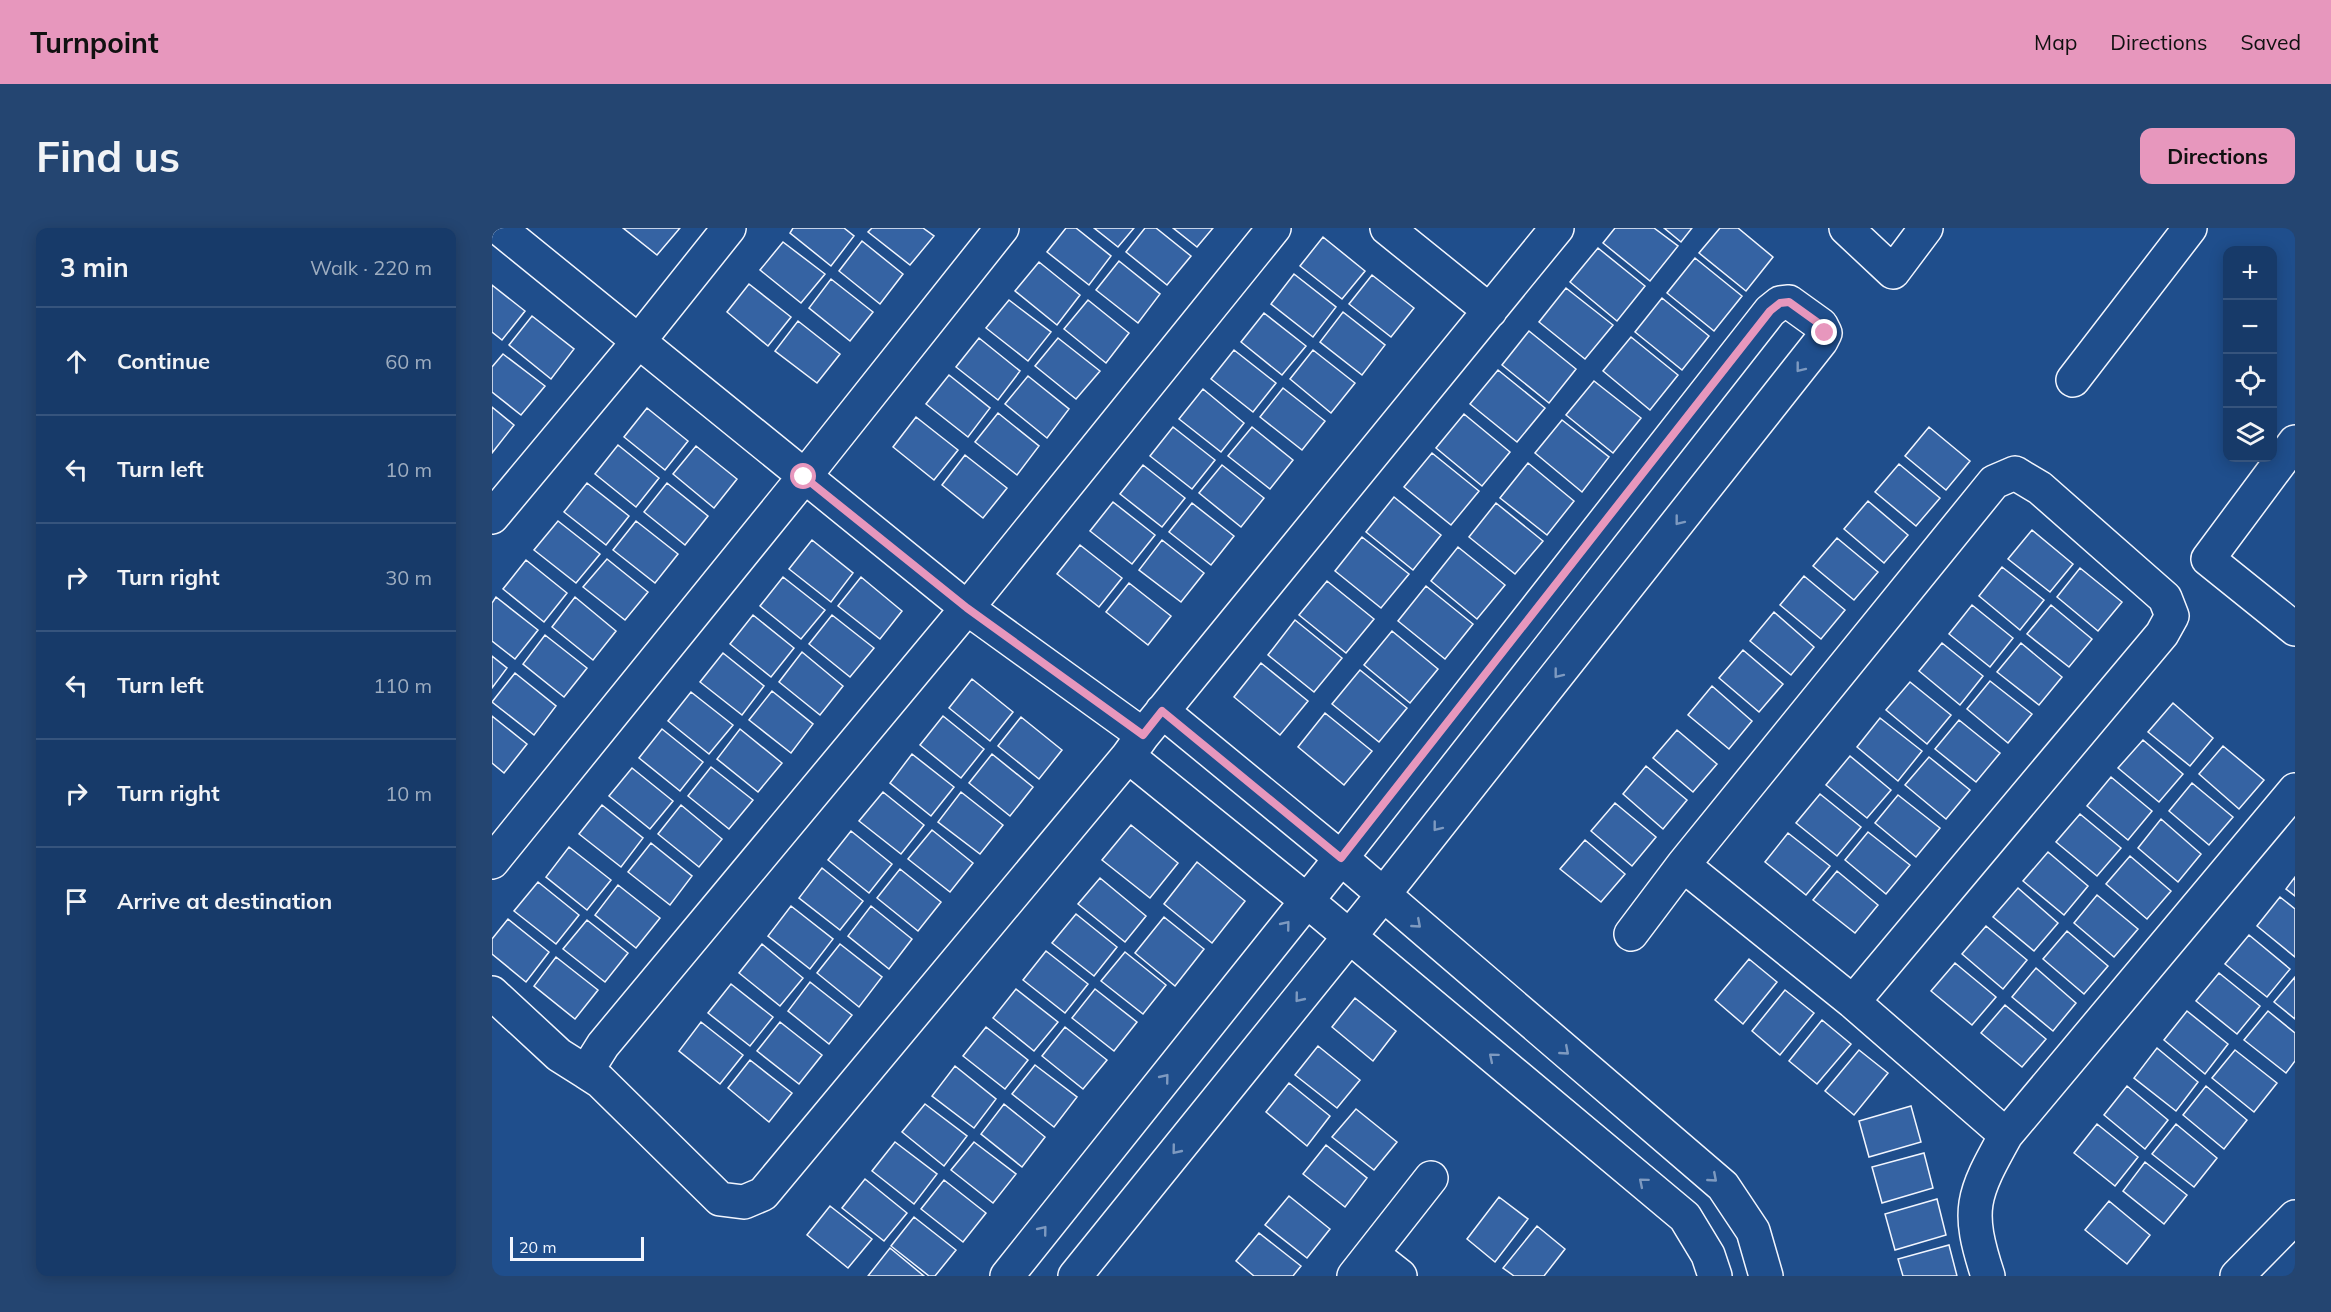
<!DOCTYPE html>
<html lang="en">
<head>
<meta charset="utf-8">
<style>
	body { margin:0; font-family:Mulish,sans-serif; background:#244571; color:#f1f3f6 }
	.controls { position:absolute; right:18px; top:18px; display:grid; overflow:hidden; border-radius:12px; box-shadow:0 3px 15px #0003 }
	.controls button { width:54px; height:54px; display:grid; place-items:center; padding:0; border:0; border-bottom:2px solid #36547d; background:#173a69; color:#f1f3f6; font:30px sans-serif }
	.scale { position:absolute; left:18px; bottom:15px; width:134px; box-sizing:border-box; padding-left:6px; border:3px solid #f2f6ff; border-top:0; font-size:16px; line-height:21px; white-space:nowrap; color:#f2f6ff; -webkit-text-stroke:4px #1f4e8c; paint-order:stroke }
	.stop { position:absolute; width:18px; height:18px; margin:-14px; border:4px solid #e797bd; border-radius:50%; background:#fff }
	.stop.end { background:#e797bd; border-color:#fff; box-shadow:0 2px 6px #0008 }
	.list { margin:0; padding:0; list-style:none }
	h2 { display:flex; justify-content:space-between; align-items:center; height:78px; margin:0; padding:0 24px; font-size:26px }
	h2 small { font-size:20px; font-weight:400; color:#9eadc0 }
	.list li { display:grid; grid-template-columns:39px 1fr auto; gap:18px; align-items:center; box-sizing:border-box; height:108px; padding:0 24px; border-top:2px solid #36547d }
	.list b { display:block; font-size:22px; white-space:nowrap }
	.list em { font-size:20px; font-style:normal; color:#9eadc0 }
	.icon { flex:none; width:33px; height:33px; fill:none; stroke:currentColor; stroke-width:2; stroke-linecap:round; stroke-linejoin:round }
	.map { position:relative; flex:none; width:1803px; height:1048px; overflow:hidden; border-radius:12px }
	header { display:flex; align-items:center; gap:36px; box-sizing:border-box; height:84px; padding:0 30px; background:#e797bd; color:#111 }
	header strong { font-size:28px }
	nav { display:flex; gap:33px; margin-inline-start:auto; font-size:21px }
	.intro { display:flex; align-items:center; justify-content:space-between; box-sizing:border-box; height:144px; padding:0 36px }
	h1 { margin:0; font-size:42px }
	.button { padding:15px 27px; border-radius:12px; background:#e797bd; color:#111; font-size:21px; font-weight:700 }
	main { display:flex; gap:36px; padding:0 36px }
	aside { flex:1; background:#173a69; border-radius:12px; box-shadow:0 3px 15px #0003 }
	.map>svg:first-child { display:block }
	.building { fill:#3563a3; stroke:#f2f6ff; stroke-width:1.5 }
	.lines { fill:none; stroke-linecap:round; stroke-linejoin:round }
	.minor-casing { stroke:#f2f6ff; stroke-width:36 }
	.minor { stroke:#1f4e8c; stroke-width:33 }
	.oneway { stroke:#7e9ac0 }
	.route { stroke:#e797bd; stroke-width:8 }
</style>
</head>
<body>
<header>
<strong>Turnpoint</strong>
<nav><a>Map</a><a>Directions</a><a>Saved</a></nav>
</header>
<div class="intro"><h1>Find us</h1><a class="button">Directions</a></div>
<main>
<aside>
<h2>3 min<small>Walk · 220 m</small></h2>
<ul class="list">
<li><svg class="icon" aria-label="ahead" viewBox="0 0 24 24"><path d="M12 20V5M6 11l6-6 6 6"/></svg><div><b>Continue</b></div><em>60 m</em></li>
<li><svg class="icon" aria-label="left" viewBox="0 0 24 24"><path d="M17 20v-9H6M10 6l-5 5 5 5"/></svg><div><b>Turn left</b></div><em>10 m</em></li>
<li><svg class="icon" aria-label="right" viewBox="0 0 24 24"><path d="M7 20v-9h11M14 6l5 5-5 5"/></svg><div><b>Turn right</b></div><em>30 m</em></li>
<li><svg class="icon" aria-label="left" viewBox="0 0 24 24"><path d="M17 20v-9H6M10 6l-5 5 5 5"/></svg><div><b>Turn left</b></div><em>110 m</em></li>
<li><svg class="icon" aria-label="right" viewBox="0 0 24 24"><path d="M7 20v-9h11M14 6l5 5-5 5"/></svg><div><b>Turn right</b></div><em>10 m</em></li>
<li><svg class="icon" aria-label="arrive" viewBox="0 0 24 24"><path d="M6 21V4h12l-3 4 3 4H6"/></svg><div><b>Arrive at destination</b></div></li>
</ul>
</aside>
<div class="map">
<svg width="1803" height="1048" viewBox="0 0 1803 1048">
	<rect width="100%" height="100%" fill="#1f4e8c"/>
	<path class="building" d="M 131,0 L 188,0 L 165,27 Z
		M 301,0 L 352,0 L 362,8 L 339,38 L 298,5 Z
		M 380,0 L 431,0 L 442,8 L 418,37 L 376,4 Z
		M 574,0 L 584,0 L 619,28 L 597,57 L 555,24 Z
		M 602,0 L 642,0 L 626,19 Z
		M 653,0 L 664,0 L 699,28 L 675,57 L 634,24 Z
		M 681,0 L 721,0 L 705,19 Z
		M 1123,0 L 1162,0 L 1186,18 L 1158,53 L 1111,15 Z
		M 1172,0 L 1200,0 L 1189,14 Z
		M 1228,0 L 1246,0 L 1281,29 L 1254,63 L 1207,25 Z
		M 831,9 L 873,43 L 850,71 L 808,38 Z
		M 370,13 L 411,46 L 388,76 L 347,43 Z
		M 291,14 L 333,46 L 309,75 L 268,42 Z
		M 1106,20 L 1153,58 L 1125,93 L 1078,54 Z
		M 1203,30 L 1250,68 L 1222,103 L 1175,65 Z
		M 627,33 L 668,66 L 646,95 L 604,62 Z
		M 547,34 L 588,67 L 565,97 L 523,63 Z
		M 802,46 L 844,79 L 821,109 L 779,76 Z
		M 880,47 L 922,80 L 899,109 L 857,76 Z
		M 339,51 L 381,84 L 358,113 L 317,80 Z
		M 257,56 L 299,89 L 276,118 L 235,84 Z
		M 0,57 L 33,83 L 10,112 L 0,104 Z
		M 1074,60 L 1121,97 L 1093,131 L 1047,94 Z
		M 1170,70 L 1217,108 L 1190,142 L 1143,104 Z
		M 517,72 L 559,104 L 536,133 L 494,100 Z
		M 596,72 L 637,105 L 614,135 L 572,101 Z
		M 851,84 L 893,117 L 870,147 L 828,114 Z
		M 772,85 L 814,118 L 790,147 L 749,114 Z
		M 40,88 L 82,121 L 59,151 L 17,117 Z
		M 306,93 L 348,126 L 325,155 L 283,123 Z
		M 1037,103 L 1084,141 L 1057,175 L 1010,137 Z
		M 1139,109 L 1186,147 L 1158,182 L 1111,143 Z
		M 487,110 L 528,143 L 506,172 L 464,139 Z
		M 566,110 L 608,143 L 584,171 L 543,138 Z
		M 742,122 L 784,155 L 761,184 L 719,151 Z
		M 821,122 L 863,155 L 839,185 L 798,151 Z
		M 11,126 L 53,158 L 29,187 L 0,164 L 0,139 Z
		M 1006,142 L 1053,180 L 1025,214 L 978,176 Z
		M 457,147 L 498,180 L 476,209 L 434,176 Z
		M 536,148 L 577,181 L 555,210 L 513,176 Z
		M 1102,153 L 1149,190 L 1121,225 L 1074,187 Z
		M 791,160 L 833,193 L 810,222 L 768,189 Z
		M 711,161 L 752,195 L 729,224 L 687,191 Z
		M 0,179 L 22,197 L 0,225 Z
		M 155,180 L 196,213 L 173,242 L 132,209 Z
		M 506,185 L 547,218 L 525,247 L 483,214 Z
		M 972,186 L 1018,224 L 990,258 L 944,220 Z
		M 424,189 L 466,222 L 442,252 L 401,219 Z
		M 1070,192 L 1117,229 L 1090,264 L 1043,225 Z
		M 681,199 L 723,232 L 700,261 L 658,228 Z
		M 760,199 L 801,232 L 778,261 L 736,228 Z
		M 1437,199 L 1478,233 L 1454,262 L 1413,228 Z
		M 126,217 L 167,250 L 144,279 L 103,246 Z
		M 204,218 L 245,251 L 222,280 L 181,246 Z
		M 940,225 L 987,263 L 959,297 L 912,259 Z
		M 473,227 L 515,260 L 491,290 L 450,257 Z
		M 1036,235 L 1082,273 L 1055,307 L 1008,270 Z
		M 1407,236 L 1448,270 L 1424,298 L 1383,264 Z
		M 651,237 L 693,270 L 670,299 L 628,266 Z
		M 730,237 L 772,270 L 749,299 L 707,265 Z
		M 95,255 L 137,288 L 114,317 L 72,284 Z
		M 175,255 L 216,288 L 193,317 L 152,284 Z
		M 902,269 L 949,307 L 921,342 L 874,304 Z
		M 1376,273 L 1416,307 L 1392,335 L 1352,301 Z
		M 621,274 L 663,307 L 640,336 L 598,303 Z
		M 700,275 L 742,308 L 719,337 L 677,304 Z
		M 1004,275 L 1051,313 L 1023,346 L 977,309 Z
		M 66,293 L 108,326 L 84,355 L 42,322 Z
		M 144,293 L 186,326 L 163,355 L 121,322 Z
		M 1540,302 L 1581,336 L 1558,364 L 1516,331 Z
		M 870,309 L 917,346 L 889,380 L 843,343 Z
		M 1345,310 L 1386,344 L 1362,372 L 1321,338 Z
		M 320,312 L 361,345 L 339,374 L 297,341 Z
		M 670,312 L 712,345 L 689,374 L 647,342 Z
		M 588,317 L 630,350 L 607,379 L 565,346 Z
		M 966,319 L 1013,357 L 985,391 L 939,353 Z
		M 115,331 L 156,364 L 133,392 L 91,359 Z
		M 34,332 L 75,365 L 52,394 L 11,361 Z
		M 1510,339 L 1552,372 L 1528,402 L 1487,368 Z
		M 1588,340 L 1630,374 L 1606,403 L 1565,369 Z
		M 1312,348 L 1353,382 L 1329,411 L 1288,377 Z
		M 291,349 L 333,382 L 309,411 L 268,378 Z
		M 369,349 L 410,383 L 388,411 L 346,378 Z
		M 835,353 L 882,391 L 854,425 L 807,387 Z
		M 637,355 L 679,388 L 656,417 L 614,384 Z
		M 934,358 L 981,396 L 953,431 L 906,393 Z
		M 4,369 L 46,402 L 23,431 L 0,413 L 0,375 Z
		M 83,369 L 124,403 L 101,432 L 60,399 Z
		M 1480,377 L 1521,410 L 1498,439 L 1457,406 Z
		M 1559,377 L 1600,411 L 1577,439 L 1535,406 Z
		M 1282,384 L 1322,419 L 1299,447 L 1258,413 Z
		M 261,387 L 302,420 L 279,449 L 238,416 Z
		M 340,387 L 382,420 L 358,449 L 317,416 Z
		M 803,392 L 850,430 L 822,464 L 776,427 Z
		M 900,403 L 946,441 L 918,475 L 872,437 Z
		M 53,407 L 95,440 L 72,469 L 31,436 Z
		M 1450,415 L 1491,448 L 1468,477 L 1427,443 Z
		M 1529,415 L 1570,449 L 1547,477 L 1505,444 Z
		M 1251,422 L 1291,456 L 1267,484 L 1227,450 Z
		M 310,424 L 351,458 L 328,487 L 287,454 Z
		M 231,425 L 272,458 L 250,487 L 208,454 Z
		M 0,428 L 15,440 L 0,460 Z
		M 769,435 L 816,473 L 788,507 L 742,469 Z
		M 868,442 L 915,480 L 887,514 L 840,476 Z
		M 23,445 L 64,478 L 42,507 L 0,474 Z
		M 480,451 L 521,484 L 498,513 L 457,480 Z
		M 1498,453 L 1540,486 L 1516,515 L 1475,481 Z
		M 1418,454 L 1459,487 L 1435,516 L 1394,482 Z
		M 1220,458 L 1260,493 L 1237,521 L 1196,487 Z
		M 280,463 L 321,496 L 299,525 L 257,492 Z
		M 199,464 L 241,497 L 217,526 L 176,493 Z
		M 1681,475 L 1721,510 L 1698,538 L 1656,504 Z
		M 833,485 L 880,523 L 852,557 L 806,519 Z
		M 0,488 L 35,516 L 12,545 L 0,535 Z
		M 451,488 L 492,521 L 469,550 L 428,517 Z
		M 529,489 L 570,522 L 547,551 L 506,518 Z
		M 1388,490 L 1430,523 L 1406,553 L 1365,519 Z
		M 1467,492 L 1508,525 L 1484,554 L 1443,521 Z
		M 170,501 L 211,534 L 188,563 L 147,530 Z
		M 248,501 L 290,535 L 266,564 L 225,531 Z
		M 1185,502 L 1225,536 L 1201,564 L 1161,530 Z
		M 1651,512 L 1691,546 L 1667,574 L 1626,540 Z
		M 1731,518 L 1772,552 L 1747,581 L 1707,546 Z
		M 420,526 L 462,559 L 439,588 L 398,555 Z
		M 500,526 L 541,559 L 518,588 L 477,555 Z
		M 1358,528 L 1399,562 L 1375,590 L 1334,557 Z
		M 1437,529 L 1478,562 L 1454,591 L 1413,557 Z
		M 1154,538 L 1195,572 L 1171,601 L 1131,566 Z
		M 219,539 L 261,572 L 237,601 L 196,568 Z
		M 140,540 L 181,573 L 158,601 L 117,568 Z
		M 1619,549 L 1660,583 L 1636,612 L 1595,578 Z
		M 1700,555 L 1741,589 L 1717,617 L 1677,583 Z
		M 391,564 L 432,597 L 409,626 L 367,593 Z
		M 469,564 L 511,597 L 488,626 L 446,594 Z
		M 1328,566 L 1369,599 L 1345,628 L 1304,595 Z
		M 1406,567 L 1448,600 L 1424,629 L 1383,595 Z
		M 1123,575 L 1164,609 L 1140,638 L 1099,603 Z
		M 110,577 L 151,610 L 129,639 L 87,606 Z
		M 189,577 L 230,611 L 207,639 L 166,606 Z
		M 1588,586 L 1629,620 L 1605,648 L 1564,614 Z
		M 1669,591 L 1709,626 L 1686,654 L 1646,620 Z
		M 639,597 L 686,635 L 658,670 L 610,632 Z
		M 440,602 L 481,635 L 458,664 L 416,631 Z
		M 359,603 L 400,636 L 377,665 L 336,632 Z
		M 1376,604 L 1418,637 L 1394,666 L 1353,632 Z
		M 1296,605 L 1338,638 L 1314,667 L 1273,634 Z
		M 1093,612 L 1133,646 L 1109,674 L 1068,641 Z
		M 159,615 L 200,648 L 178,677 L 136,644 Z
		M 77,619 L 119,652 L 95,682 L 54,649 Z
		M 1556,624 L 1596,658 L 1572,687 L 1531,653 Z
		M 1638,628 L 1679,663 L 1655,691 L 1614,656 Z
		M 705,634 L 753,673 L 720,715 L 672,676 Z
		M 330,640 L 371,673 L 348,702 L 307,670 Z
		M 408,641 L 449,674 L 426,703 L 385,670 Z
		M 1345,643 L 1386,677 L 1363,705 L 1321,672 Z
		M 1803,649 L 1803,668 L 1794,661 Z
		M 608,650 L 654,688 L 633,714 L 586,676 Z
		M 46,654 L 87,687 L 64,716 L 22,683 Z
		M 126,657 L 168,690 L 144,720 L 103,687 Z
		M 1526,660 L 1566,695 L 1542,723 L 1501,689 Z
		M 1605,667 L 1646,701 L 1622,729 L 1582,695 Z
		M 1788,669 L 1803,681 L 1803,729 L 1765,698 Z
		M 299,678 L 341,711 L 318,741 L 276,708 Z
		M 379,678 L 420,711 L 397,741 L 356,708 Z
		M 584,686 L 625,719 L 602,748 L 560,715 Z
		M 672,689 L 712,721 L 683,758 L 643,725 Z
		M 16,691 L 57,724 L 34,754 L 0,726 L 0,711 Z
		M 95,692 L 136,725 L 113,754 L 71,721 Z
		M 1494,698 L 1535,732 L 1511,761 L 1470,726 Z
		M 1575,703 L 1616,738 L 1592,766 L 1551,731 Z
		M 1757,707 L 1798,741 L 1775,769 L 1733,736 Z
		M 270,716 L 311,750 L 288,778 L 247,745 Z
		M 348,716 L 390,749 L 367,779 L 325,745 Z
		M 554,723 L 596,756 L 573,785 L 531,752 Z
		M 633,724 L 674,757 L 651,786 L 609,753 Z
		M 64,729 L 106,762 L 83,791 L 42,758 Z
		M 1257,731 L 1285,754 L 1251,796 L 1223,772 Z
		M 1463,735 L 1504,769 L 1480,797 L 1439,763 Z
		M 1544,740 L 1584,775 L 1561,803 L 1520,769 Z
		M 1727,745 L 1768,778 L 1745,806 L 1704,773 Z
		M 1803,749 L 1803,791 L 1782,774 Z
		M 318,754 L 360,787 L 337,816 L 296,783 Z
		M 239,756 L 281,789 L 258,818 L 216,785 Z
		M 524,761 L 566,794 L 542,823 L 501,790 Z
		M 603,761 L 645,794 L 622,823 L 580,790 Z
		M 1293,762 L 1322,785 L 1288,827 L 1260,803 Z
		M 863,770 L 904,803 L 881,833 L 840,799 Z
		M 1513,777 L 1554,811 L 1530,839 L 1489,805 Z
		M 1695,783 L 1736,816 L 1713,846 L 1672,812 Z
		M 1776,783 L 1803,805 L 1803,833 L 1794,845 L 1752,812 Z
		M 1330,792 L 1359,816 L 1325,856 L 1297,833 Z
		M 209,794 L 251,827 L 228,856 L 187,823 Z
		M 288,794 L 330,827 L 307,856 L 265,823 Z
		M 494,799 L 536,832 L 513,861 L 471,828 Z
		M 573,799 L 615,832 L 591,861 L 550,828 Z
		M 826,818 L 868,852 L 845,880 L 803,847 Z
		M 1665,820 L 1706,854 L 1684,883 L 1642,850 Z
		M 1367,822 L 1396,845 L 1362,887 L 1333,863 Z
		M 1743,822 L 1785,855 L 1762,884 L 1720,850 Z
		M 258,832 L 300,865 L 277,894 L 236,860 Z
		M 543,837 L 585,869 L 562,899 L 520,866 Z
		M 463,838 L 504,871 L 482,900 L 440,868 Z
		M 797,855 L 838,888 L 815,918 L 774,884 Z
		M 1635,858 L 1676,892 L 1653,921 L 1612,887 Z
		M 1714,858 L 1755,892 L 1732,921 L 1691,887 Z
		M 433,876 L 475,908 L 452,938 L 410,904 Z
		M 512,876 L 553,909 L 530,939 L 489,906 Z
		M 1419,878 L 1429,914 L 1377,929 L 1367,893 Z
		M 864,881 L 905,914 L 882,942 L 840,909 Z
		M 1605,896 L 1646,929 L 1623,958 L 1582,925 Z
		M 1684,896 L 1725,930 L 1702,959 L 1660,926 Z
		M 403,914 L 445,946 L 422,976 L 380,943 Z
		M 482,914 L 524,946 L 501,975 L 459,942 Z
		M 834,917 L 875,950 L 853,979 L 811,946 Z
		M 1432,925 L 1441,960 L 1390,975 L 1380,939 Z
		M 1653,934 L 1695,967 L 1672,996 L 1631,963 Z
		M 373,951 L 415,985 L 392,1013 L 350,980 Z
		M 452,952 L 494,985 L 471,1014 L 429,981 Z
		M 797,968 L 838,1001 L 815,1030 L 773,997 Z
		M 1007,969 L 1036,991 L 1003,1034 L 975,1011 Z
		M 1445,971 L 1454,1007 L 1403,1022 L 1393,986 Z
		M 1617,973 L 1658,1007 L 1635,1036 L 1593,1002 Z
		M 338,978 L 380,1011 L 356,1040 L 315,1007 Z
		M 422,989 L 464,1022 L 443,1048 L 437,1048 L 399,1018 Z
		M 1045,998 L 1073,1021 L 1052,1048 L 1022,1048 L 1011,1040 Z
		M 767,1005 L 809,1038 L 801,1048 L 762,1048 L 744,1033 Z
		M 1457,1017 L 1465,1048 L 1411,1048 L 1406,1031 Z
		M 398,1020 L 432,1048 L 376,1048 Z"/>
	<g class="lines">
		<defs>
			<path id="minor" d="M 7,0 L 475,380 L 651,507
				M 782,0 L 475,380 L 111,817 L 94,844 L 108,853 L 228,971 L 252,974 L 271,966 L 636,528 L 651,507 L 1065,0
				M 895,0 L 998,83
				M 1354,0 L 1401,44 L 1434,0
				M 1581,152 L 1698,0
				M 1803,214 L 1716,331 L 1803,401
				M 0,289 L 146,114 L 237,0
				M 670,483 L 849,630 L 1231,958 L 1261,1003 L 1274,1048
				M 636,528 L 814,672 L 1193,989 L 1216,1027 L 1223,1048
				M 0,634 L 312,249 L 510,0
				M 1139,706 L 1191,637
				M 0,765 L 67,827 L 94,844
				M 1361,774 L 1670,406 L 1680,388 L 1673,370 L 1548,260 L 1523,245 L 1502,254 L 1191,637 L 1361,774 L 1514,907 C 1480,968 1474,981 1496,1048
				M 1514,907 L 1803,562
				M 880,1026 L 908,1048
				M 515,1048 L 849,630 L 1278,83 L 1288,75 L 1297,74 L 1329,97 L 1333,105 L 1329,113 L 891,667 L 583,1048
				M 862,1048 L 939,950
				M 1745,1048 L 1803,989"/>
		</defs>
		<use href="#minor" class="minor-casing"/>
		<use href="#minor" class="minor"/>
	</g>
	<defs><path id="oneway-chevron" d="M-2-3.5L2.5 0L-2 3.5" fill="none" stroke-width="1.6" stroke-linecap="round" stroke-linejoin="round" transform="scale(1.5)"/></defs>
	<g class="oneway">
		<use href="#oneway-chevron" transform="translate(1308 140) rotate(128)"/>
		<use href="#oneway-chevron" transform="translate(1187 293) rotate(128)"/>
		<use href="#oneway-chevron" transform="translate(1066 446) rotate(128)"/>
		<use href="#oneway-chevron" transform="translate(945 599) rotate(128)"/>
		<use href="#oneway-chevron" transform="translate(925 696) rotate(41)"/>
		<use href="#oneway-chevron" transform="translate(794 697) rotate(-51)"/>
		<use href="#oneway-chevron" transform="translate(807 770) rotate(129)"/>
		<use href="#oneway-chevron" transform="translate(1073 823) rotate(41)"/>
		<use href="#oneway-chevron" transform="translate(1001 829) rotate(-140)"/>
		<use href="#oneway-chevron" transform="translate(673 850) rotate(-51)"/>
		<use href="#oneway-chevron" transform="translate(684 922) rotate(129)"/>
		<use href="#oneway-chevron" transform="translate(1221 950) rotate(41)"/>
		<use href="#oneway-chevron" transform="translate(1151 954) rotate(-140)"/>
		<use href="#oneway-chevron" transform="translate(551 1002) rotate(-51)"/>
	</g>
	<g class="lines">
		<path class="route" d="M 312,249 L 475,380 L 651,507 L 670,483 L 849,630 L 1278,83 L 1288,75 L 1297,74 L 1329,97 L 1333,105"/>
	</g>
</svg>
<div class="controls">
<button>+</button>
<button>−</button>
<button><svg class="icon" aria-label="locate" viewBox="0 0 24 24"><circle cx="12" cy="12" r="6"/><path d="M12 2v4M12 18v4M2 12h4M18 12h4"/></svg></button>
<button><svg class="icon" aria-label="layers" viewBox="0 0 24 24"><path d="M12 4l9 5-9 5-9-5zM3 14l9 5 9-5"/></svg></button>
</div>
<div class="scale">20 m</div>
<div class="stop" style="left:312px;top:249px"></div>
<div class="stop end" style="left:1333px;top:105px"></div>
</div>
</main>
</body>
</html>
